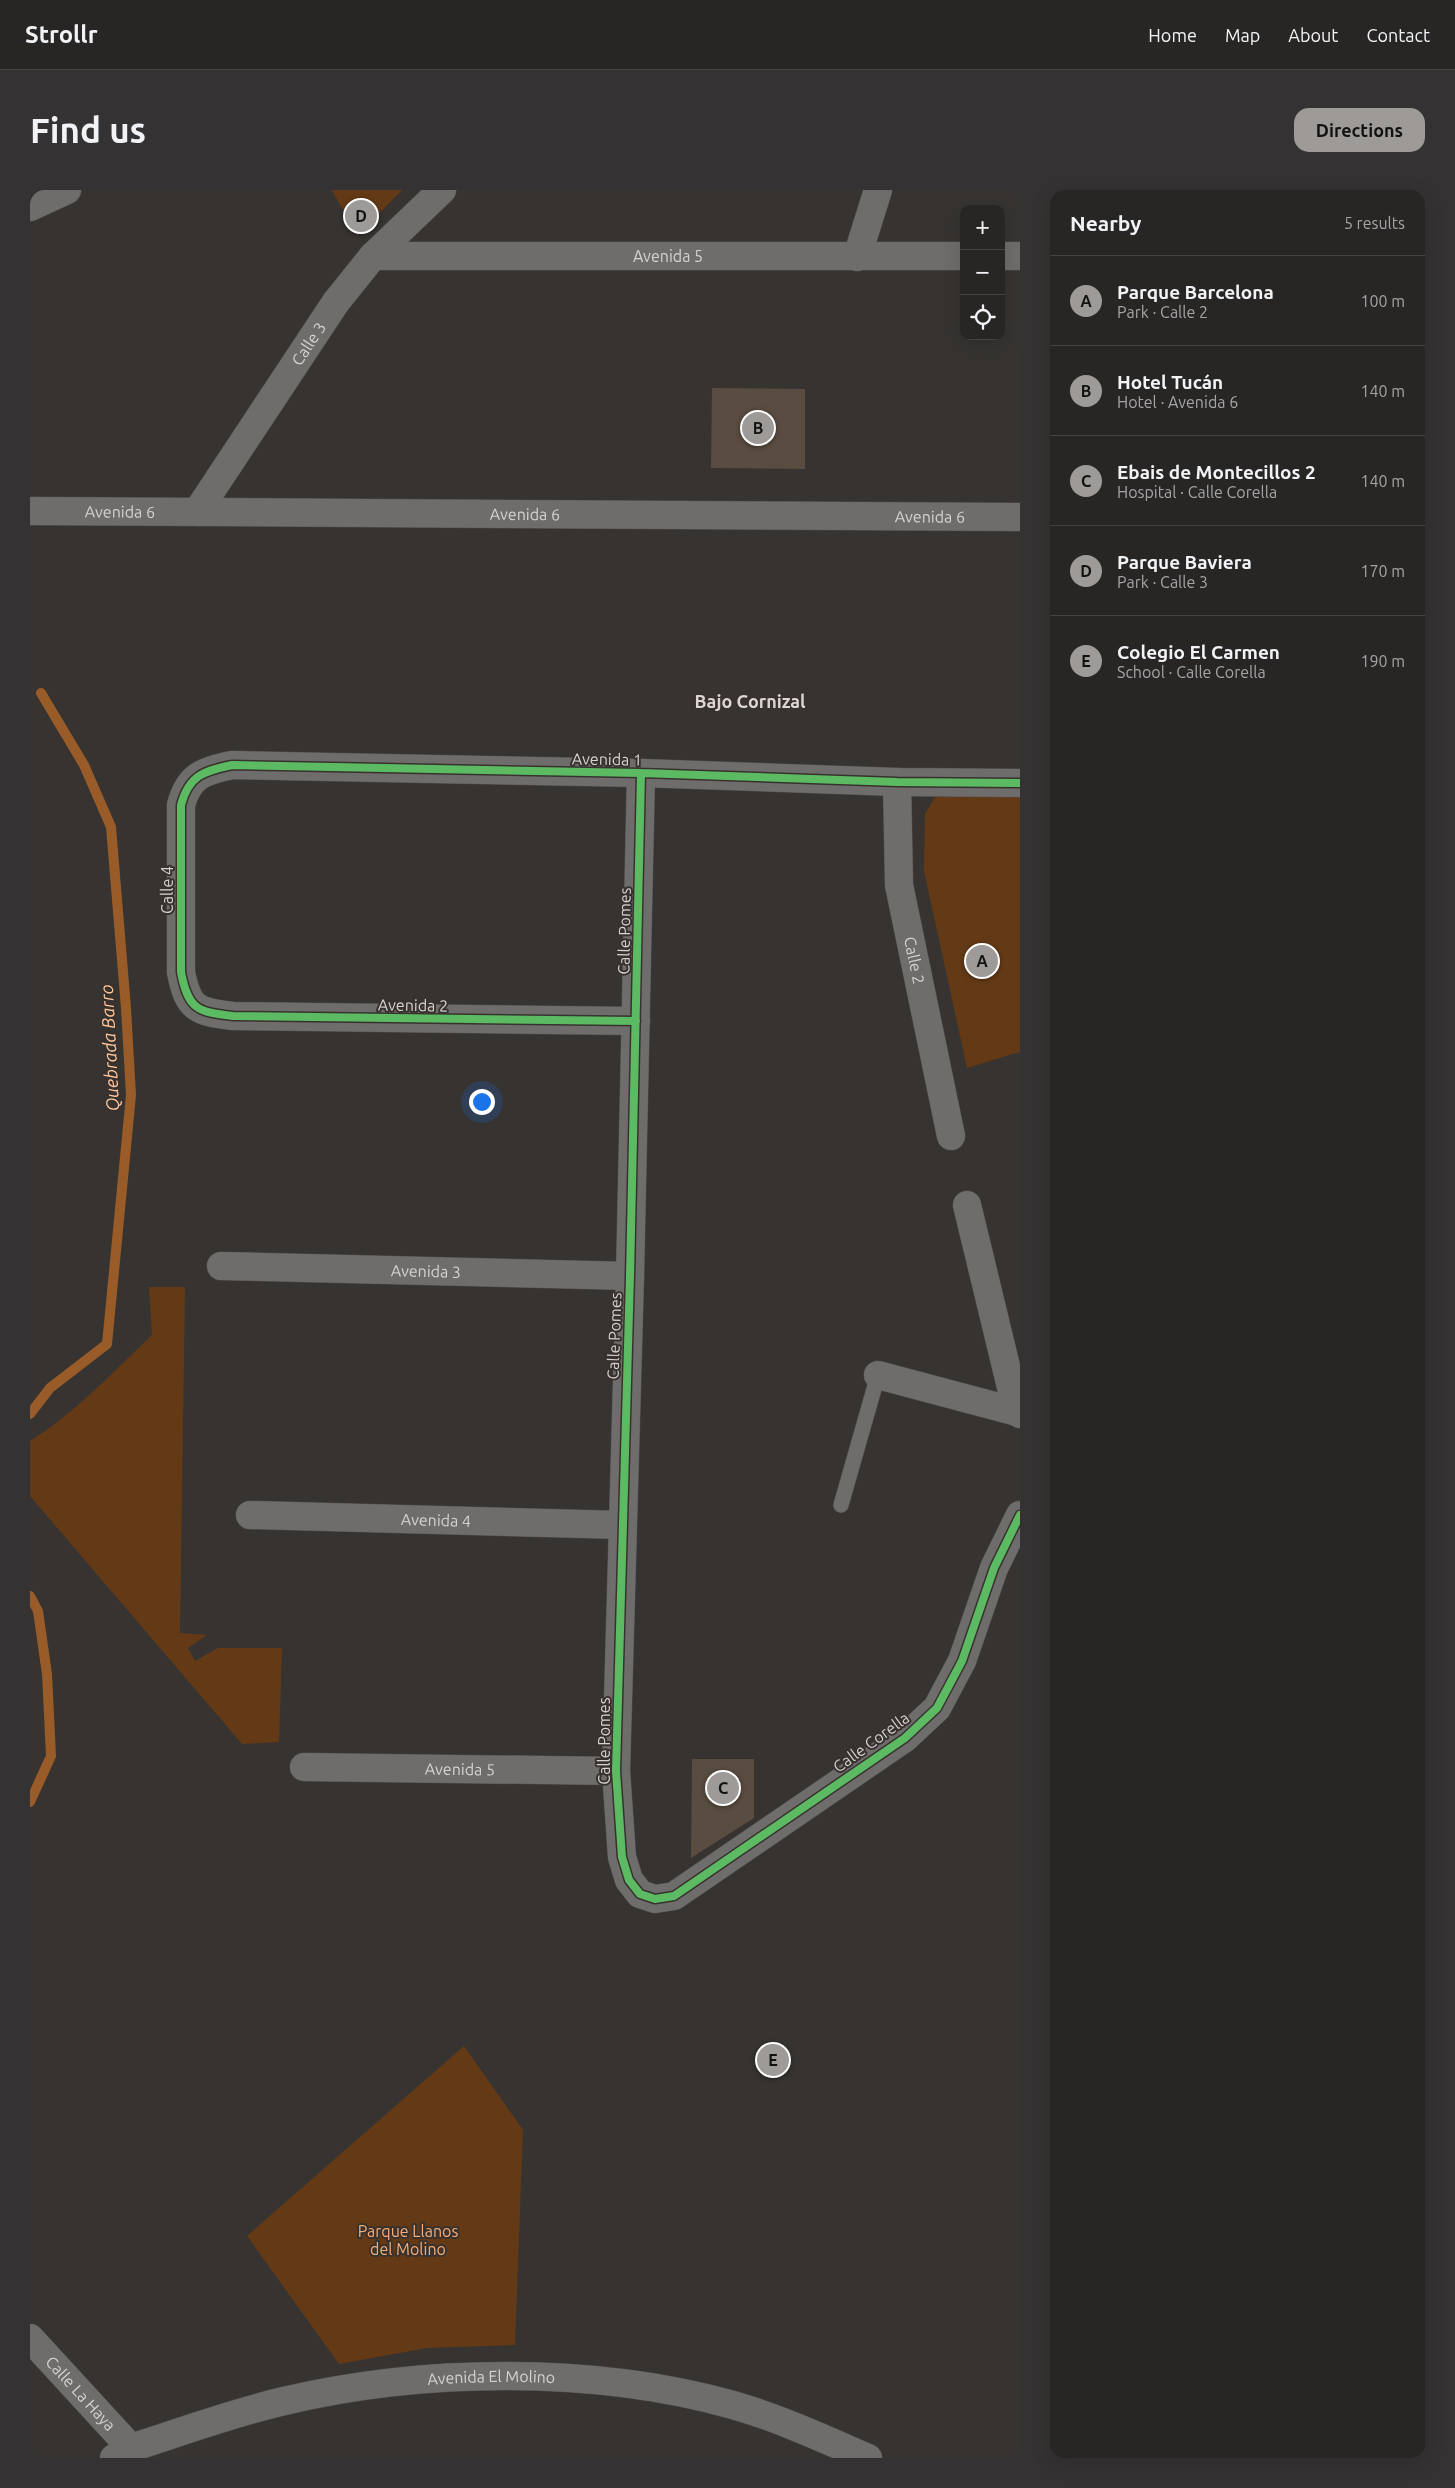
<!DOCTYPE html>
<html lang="en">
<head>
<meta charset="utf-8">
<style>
	body { margin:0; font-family:Ubuntu,sans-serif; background:#343232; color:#f1f3f6 }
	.controls { position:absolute; right:15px; top:15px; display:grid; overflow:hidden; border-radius:10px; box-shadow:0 5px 20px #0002 }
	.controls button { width:45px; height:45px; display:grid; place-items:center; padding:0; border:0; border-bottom:1px solid #444342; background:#282625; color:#f1f3f6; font:25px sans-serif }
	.you { position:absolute; left:451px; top:911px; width:18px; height:18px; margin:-12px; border:4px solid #fff; border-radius:50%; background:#1a73e8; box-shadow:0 0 0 8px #1a73e833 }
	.badge { display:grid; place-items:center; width:32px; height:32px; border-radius:50%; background:#9d9a98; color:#111; font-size:16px; font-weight:700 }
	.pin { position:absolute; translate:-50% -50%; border:2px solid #fff; box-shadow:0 1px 5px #0006 }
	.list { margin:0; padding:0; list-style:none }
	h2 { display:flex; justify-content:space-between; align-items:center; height:65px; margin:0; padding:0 20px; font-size:21px }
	h2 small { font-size:16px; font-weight:400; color:#a5a5a7 }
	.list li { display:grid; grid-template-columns:32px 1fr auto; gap:15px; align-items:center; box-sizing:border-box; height:90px; padding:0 20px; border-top:1px solid #444342 }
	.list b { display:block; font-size:19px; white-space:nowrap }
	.list p { margin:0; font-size:16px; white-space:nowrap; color:#a5a5a7 }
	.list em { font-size:16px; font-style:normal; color:#a5a5a7 }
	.icon { flex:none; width:28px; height:28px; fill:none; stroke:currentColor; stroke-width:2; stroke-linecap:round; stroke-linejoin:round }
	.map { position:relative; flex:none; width:990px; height:2268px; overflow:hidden; border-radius:15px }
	header { display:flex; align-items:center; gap:30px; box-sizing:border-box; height:70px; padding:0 25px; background:#282625; border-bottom:1px solid #444342 }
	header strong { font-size:24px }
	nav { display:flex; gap:28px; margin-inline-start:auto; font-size:18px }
	.intro { display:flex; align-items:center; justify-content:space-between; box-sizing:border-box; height:120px; padding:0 30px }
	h1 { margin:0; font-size:35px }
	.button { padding:12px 22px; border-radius:15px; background:#9d9a98; color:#111; font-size:18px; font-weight:700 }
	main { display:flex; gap:30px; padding:0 30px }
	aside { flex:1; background:#282625; border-radius:15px; box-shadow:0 5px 20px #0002 }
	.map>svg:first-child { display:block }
	.green { fill:#643a16 }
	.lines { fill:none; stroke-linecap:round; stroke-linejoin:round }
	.stream { stroke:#995c28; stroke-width:10 }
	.building { fill:#594c40 }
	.service-casing { stroke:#524f4d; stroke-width:16 }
	.minor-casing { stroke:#524f4d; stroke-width:29 }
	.service { stroke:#6f6d6b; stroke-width:15 }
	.minor { stroke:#6f6d6b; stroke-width:28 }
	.cycleway-casing { stroke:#38322f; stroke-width:11 }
	.cycleway { stroke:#5cba63; stroke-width:8 }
	.labels { text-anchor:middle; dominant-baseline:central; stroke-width:4; stroke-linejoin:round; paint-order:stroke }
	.street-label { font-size:16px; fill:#d5d2d0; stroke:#38322f }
	.park-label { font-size:16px; fill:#f7ac75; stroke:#38322f }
	.neighbourhood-label { font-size:18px; font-weight:bold; fill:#ddd6d2; stroke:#38322f }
	.water-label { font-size:18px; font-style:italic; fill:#ffc69c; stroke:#38322f }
</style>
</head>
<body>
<header>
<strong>Strollr</strong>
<nav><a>Home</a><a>Map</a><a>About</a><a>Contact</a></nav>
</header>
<div class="intro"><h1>Find us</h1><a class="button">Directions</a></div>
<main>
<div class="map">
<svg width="990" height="2268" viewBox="0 0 990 2268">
	<rect width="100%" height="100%" fill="#363331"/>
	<path class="green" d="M 302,0 L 372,0 L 327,46 Z
		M 990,606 L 990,862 L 937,878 L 894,681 L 895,624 L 905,607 Z
		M 119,1097 L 155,1097 L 150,1443 L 177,1445 L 158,1458 L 165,1471 L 188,1458 L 252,1458 L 249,1552 L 212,1554 L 0,1306 L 0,1251 C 45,1223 84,1181 122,1145 Z
		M 434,1856 L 493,1940 L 485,2155 L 397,2158 L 309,2174 L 217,2046 Z"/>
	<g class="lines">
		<path class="stream" d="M 0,1224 L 20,1198 L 77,1154 L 101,905 L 96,818 L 81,637 L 54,575 L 11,503
			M 0,1406 L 8,1421 L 17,1484 L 21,1566 L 0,1612"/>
	</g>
	<path class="building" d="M 682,198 L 775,199 L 775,279 L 681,278 Z
		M 662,1569 L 724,1569 L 724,1628 L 661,1668 Z"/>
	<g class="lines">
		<defs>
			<path id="service" d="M 811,1315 L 848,1185"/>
			<g id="minor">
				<path d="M 0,17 L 37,0"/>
				<path id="s1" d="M 343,66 L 934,66"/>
				<path d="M 971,66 L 990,66"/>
				<path d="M 827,67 L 848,0"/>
				<path id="s2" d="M 0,321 L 990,327"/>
				<path id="s3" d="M 167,322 L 306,112 L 343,66 L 412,0"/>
				<path d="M 611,583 L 600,1086 L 586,1581 L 592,1667 L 599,1690 L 610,1704 L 625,1709 L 644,1706 L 875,1548 L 907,1518 L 932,1471 L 964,1378 L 990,1325"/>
				<path id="s4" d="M 867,592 L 869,695 L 921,946"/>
				<path d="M 606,831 L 203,826 C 167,822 158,819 151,782 L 151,615 C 159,585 174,581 202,575 L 611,583 L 867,592 L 990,593"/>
				<path d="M 937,1015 L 987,1222 L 990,1224"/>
				<path id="s5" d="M 191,1076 L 600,1086"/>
				<path d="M 848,1185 L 987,1222"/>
				<path id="s6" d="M 220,1325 L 592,1335"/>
				<path id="s7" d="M 274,1577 L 586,1581"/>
				<path id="s8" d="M 0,2148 L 101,2258"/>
				<path id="s9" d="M 84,2268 L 101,2258 C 151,2242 202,2223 254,2211 C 394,2178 564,2176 703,2215 C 749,2228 794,2249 838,2268"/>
			</g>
		</defs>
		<use href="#service" class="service-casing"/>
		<use href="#minor" class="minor-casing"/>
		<use href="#service" class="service"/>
		<use href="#minor" class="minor"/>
		<defs>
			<path id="cycleway" d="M 611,583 L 600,1086 L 586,1581 L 592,1667 L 599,1690 L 610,1704 L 625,1709 L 644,1706 L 875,1548 L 907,1518 L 932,1471 L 964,1378 L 990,1325
				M 606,831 L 203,826 C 167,822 158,819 151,782 L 151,615 C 159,585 174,581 202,575 L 611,583 L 867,592 L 990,593"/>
		</defs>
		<use href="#cycleway" class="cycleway-casing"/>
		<use href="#cycleway" class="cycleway"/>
	</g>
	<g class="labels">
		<g class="street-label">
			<text stroke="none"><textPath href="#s1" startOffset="295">Avenida 5</textPath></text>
			<text stroke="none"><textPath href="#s3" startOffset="202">Calle 3</textPath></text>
			<text stroke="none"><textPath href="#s2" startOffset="90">Avenida 6</textPath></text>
			<text stroke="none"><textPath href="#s2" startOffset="495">Avenida 6</textPath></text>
			<text stroke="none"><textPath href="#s2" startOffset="900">Avenida 6</textPath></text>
			<text transform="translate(577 569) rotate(1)">Avenida 1</text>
			<text transform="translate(137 700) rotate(-90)">Calle 4</text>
			<text transform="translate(594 741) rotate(-89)">Calle Pomes</text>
			<text stroke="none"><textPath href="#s4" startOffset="180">Calle 2</textPath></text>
			<text transform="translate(383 815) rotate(1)">Avenida 2</text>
			<text stroke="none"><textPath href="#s5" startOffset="205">Avenida 3</textPath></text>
			<text transform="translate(584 1146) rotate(-88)">Calle Pomes</text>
			<text stroke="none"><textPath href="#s6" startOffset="186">Avenida 4</textPath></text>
			<text transform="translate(574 1551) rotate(-90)">Calle Pomes</text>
			<text transform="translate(841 1552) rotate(-36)">Calle Corella</text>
			<text stroke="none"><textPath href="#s7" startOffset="156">Avenida 5</textPath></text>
			<text stroke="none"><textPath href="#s9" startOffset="389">Avenida El Molino</textPath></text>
			<text stroke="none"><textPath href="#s8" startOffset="75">Calle La Haya</textPath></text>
		</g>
		<g class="park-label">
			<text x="378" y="2041">Parque Llanos<tspan x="378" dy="18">del Molino</tspan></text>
		</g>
		<g class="neighbourhood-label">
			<text x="720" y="511">Bajo Cornizal</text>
		</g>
		<g class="water-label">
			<text transform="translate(79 858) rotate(-93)">Quebrada Barro</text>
		</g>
	</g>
</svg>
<div class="controls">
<button>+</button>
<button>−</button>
<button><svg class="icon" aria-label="locate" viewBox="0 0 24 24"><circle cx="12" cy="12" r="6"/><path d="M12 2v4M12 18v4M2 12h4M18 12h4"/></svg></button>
</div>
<div class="you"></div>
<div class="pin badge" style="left:952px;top:771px">A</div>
<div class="pin badge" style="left:728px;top:238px">B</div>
<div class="pin badge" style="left:693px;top:1598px">C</div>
<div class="pin badge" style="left:331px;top:26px">D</div>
<div class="pin badge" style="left:743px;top:1870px">E</div>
</div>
<aside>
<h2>Nearby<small>5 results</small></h2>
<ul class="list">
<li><span class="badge">A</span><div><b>Parque Barcelona</b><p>Park · Calle 2</p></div><em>100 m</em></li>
<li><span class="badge">B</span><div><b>Hotel Tucán</b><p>Hotel · Avenida 6</p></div><em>140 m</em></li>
<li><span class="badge">C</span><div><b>Ebais de Montecillos 2</b><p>Hospital · Calle Corella</p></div><em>140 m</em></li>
<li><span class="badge">D</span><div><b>Parque Baviera</b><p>Park · Calle 3</p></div><em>170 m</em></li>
<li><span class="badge">E</span><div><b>Colegio El Carmen</b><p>School · Calle Corella</p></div><em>190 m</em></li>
</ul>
</aside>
</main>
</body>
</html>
